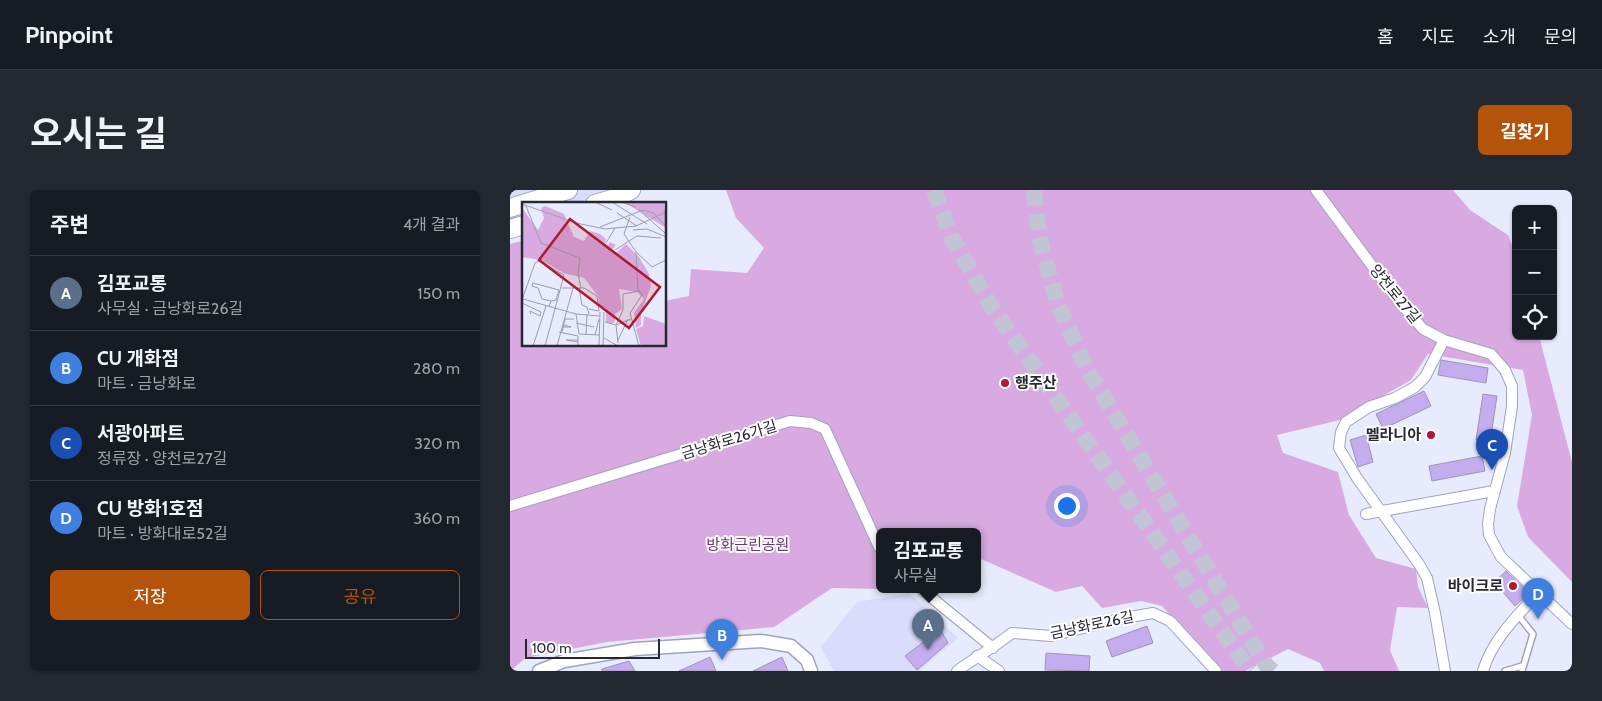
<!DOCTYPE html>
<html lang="ko">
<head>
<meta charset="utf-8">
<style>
	body { margin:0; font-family:Cabin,"Noto Sans KR",sans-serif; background:#242831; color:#f1f3f6 }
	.controls { position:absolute; right:15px; top:15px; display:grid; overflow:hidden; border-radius:8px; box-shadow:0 1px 4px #0004 }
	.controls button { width:45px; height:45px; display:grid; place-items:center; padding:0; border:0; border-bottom:1px solid #363941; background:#171b24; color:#f1f3f6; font:25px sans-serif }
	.scale { position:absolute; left:15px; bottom:12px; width:135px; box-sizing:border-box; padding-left:5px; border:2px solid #272833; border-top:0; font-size:14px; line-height:18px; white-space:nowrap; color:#272833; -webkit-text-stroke:4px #fff; paint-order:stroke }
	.you { position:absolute; left:556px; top:315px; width:18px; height:18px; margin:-12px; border:4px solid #fff; border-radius:50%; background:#1a73e8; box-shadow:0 0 0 8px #1a73e833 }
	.badge { display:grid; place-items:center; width:32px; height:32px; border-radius:50%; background:#b45309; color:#fff; font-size:16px; font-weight:700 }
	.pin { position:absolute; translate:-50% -41px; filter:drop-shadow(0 1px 2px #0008) }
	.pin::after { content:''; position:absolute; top:26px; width:18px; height:15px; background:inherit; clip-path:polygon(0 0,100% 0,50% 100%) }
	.popup { position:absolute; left:366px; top:338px; width:105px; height:65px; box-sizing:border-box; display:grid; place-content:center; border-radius:8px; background:#171b24; filter:drop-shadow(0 1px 4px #0005); font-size:16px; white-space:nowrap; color:#9ea1a6 }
	.popup b { font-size:19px; color:#f1f3f6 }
	.popup::after { content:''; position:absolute; left:50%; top:100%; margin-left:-10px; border:10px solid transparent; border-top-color:#171b24 }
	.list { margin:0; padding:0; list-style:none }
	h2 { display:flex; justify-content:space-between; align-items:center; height:65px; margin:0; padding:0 20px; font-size:21px }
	h2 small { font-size:16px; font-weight:400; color:#9ea1a6 }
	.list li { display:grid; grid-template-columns:32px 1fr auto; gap:15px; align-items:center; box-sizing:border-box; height:75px; padding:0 20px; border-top:1px solid #363941 }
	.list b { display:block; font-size:19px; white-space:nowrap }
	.list p { margin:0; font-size:16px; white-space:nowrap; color:#9ea1a6 }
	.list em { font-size:16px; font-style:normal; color:#9ea1a6 }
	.actions { display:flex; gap:10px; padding:15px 20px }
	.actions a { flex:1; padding:11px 0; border:1px solid #b45309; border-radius:8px; text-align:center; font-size:18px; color:#b45309 }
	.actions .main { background:#b45309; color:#fff }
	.icon { flex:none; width:28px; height:28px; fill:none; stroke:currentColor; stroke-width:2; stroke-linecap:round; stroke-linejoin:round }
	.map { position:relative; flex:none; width:1062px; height:481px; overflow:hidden; border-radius:8px }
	header { display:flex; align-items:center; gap:30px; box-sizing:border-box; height:70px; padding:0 25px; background:#171b24; border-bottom:1px solid #363941 }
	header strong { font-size:24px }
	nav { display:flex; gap:28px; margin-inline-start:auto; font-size:18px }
	.intro { display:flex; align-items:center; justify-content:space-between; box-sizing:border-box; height:120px; padding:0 30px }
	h1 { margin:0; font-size:35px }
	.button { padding:12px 22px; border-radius:8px; background:#b45309; color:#fff; font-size:18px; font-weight:700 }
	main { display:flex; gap:30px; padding:0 30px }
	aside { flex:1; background:#171b24; border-radius:8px; box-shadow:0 1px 4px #0004 }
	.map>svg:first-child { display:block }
	.built { fill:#d9dcfa }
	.green { fill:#d8aae1 }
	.building { fill:#c4adee; stroke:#9e95b1 }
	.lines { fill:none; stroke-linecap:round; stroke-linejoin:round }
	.trunk-tunnel { stroke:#c1c4d5; stroke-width:16; stroke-dasharray:16 8; stroke-linecap:butt }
	.service-casing { stroke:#a0a3c0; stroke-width:8 }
	.minor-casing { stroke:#a0a3c0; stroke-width:12 }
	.tertiary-casing { stroke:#a0a3c0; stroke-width:15 }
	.motorway-casing { stroke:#a0a3c0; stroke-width:20 }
	.service { stroke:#fff; stroke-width:5 }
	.minor { stroke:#fff; stroke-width:10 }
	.tertiary { stroke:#fff; stroke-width:12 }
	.motorway { stroke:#fff; stroke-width:18 }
	.poi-dot { fill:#ae1a31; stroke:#fff; stroke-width:2 }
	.labels { text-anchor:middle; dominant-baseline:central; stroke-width:4; stroke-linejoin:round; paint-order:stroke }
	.street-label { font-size:15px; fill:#272833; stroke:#fff }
	.poi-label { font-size:15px; font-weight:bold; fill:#272833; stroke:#fff; text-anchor:end }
	.park-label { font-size:15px; fill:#6e357a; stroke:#fff }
	.inset-road { fill:none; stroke:#9b9dac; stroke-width:1 }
	.view { fill:#ae1a31; fill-opacity:0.15; stroke:#ae1a31; stroke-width:2.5 }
	.inset-edge { fill:none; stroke:#272833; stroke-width:2.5 }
</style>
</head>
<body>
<header>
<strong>Pinpoint</strong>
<nav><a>홈</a><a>지도</a><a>소개</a><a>문의</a></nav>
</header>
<div class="intro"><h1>오시는 길</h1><a class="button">길찾기</a></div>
<main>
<aside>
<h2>주변<small>4개 결과</small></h2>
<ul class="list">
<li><span class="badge" style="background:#5c6f8a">A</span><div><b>김포교통</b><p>사무실 · 금낭화로26길</p></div><em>150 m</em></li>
<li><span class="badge" style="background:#3f7fe0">B</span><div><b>CU 개화점</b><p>마트 · 금낭화로</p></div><em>280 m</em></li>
<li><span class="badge" style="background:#1a4fb4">C</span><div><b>서광아파트</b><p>정류장 · 양천로27길</p></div><em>320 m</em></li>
<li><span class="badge" style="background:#3f7fe0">D</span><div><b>CU 방화1호점</b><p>마트 · 방화대로52길</p></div><em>360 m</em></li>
</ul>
<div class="actions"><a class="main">저장</a><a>공유</a></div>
</aside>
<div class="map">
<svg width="1062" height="481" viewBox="0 0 1062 481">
	<rect width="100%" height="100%" fill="#e8ebfd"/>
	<path class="built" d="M 0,0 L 104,0 L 108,14 L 14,14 L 14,45 L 0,49 Z
		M 399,403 L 448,448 L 409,481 L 324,481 L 311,457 L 347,412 Z"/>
	<path class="green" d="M 216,0 L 943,0 L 960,20 L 998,45 L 1006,66 L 1006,146 L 1029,146 L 1062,272 L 1062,392 L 1018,347 L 1007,316 L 1022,225 L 1013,180 L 918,164 L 901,190 L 830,230 L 767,245 L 773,263 L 828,282 L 839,325 L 866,368 L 906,379 L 908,397 L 918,418 L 887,417 L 880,460 L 889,481 L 814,481 L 810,473 L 778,459 L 735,481 L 709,481 L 652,416 L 631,411 L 592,418 L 572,396 L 546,402 L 471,369 L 467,369 L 467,341 L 369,341 L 369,399 L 375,399 L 372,399 L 322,398 L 264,437 L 97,452 L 16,468 L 0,481 L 0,54 L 14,50 L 14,155 L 155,155 L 155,111 L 179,106 L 181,79 L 237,83 L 254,58 L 226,28 Z"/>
	<path class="building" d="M 931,170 L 978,178 L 976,193 L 928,185 Z
		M 914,201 L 921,216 L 873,239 L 866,224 Z
		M 973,204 L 987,206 L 980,252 L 966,250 Z
		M 856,245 L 863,272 L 848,277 L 840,250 Z
		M 972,266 L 975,281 L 922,291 L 919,276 Z
		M 996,381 L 1019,403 L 1005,416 L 984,392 Z
		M 637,436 L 643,453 L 602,467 L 596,451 Z
		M 430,439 L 438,453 L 407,480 L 395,466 Z
		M 536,463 L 580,466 L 579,481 L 535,480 Z
		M 200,467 L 206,481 L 169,481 Z
		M 272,467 L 278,481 L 243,481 Z
		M 119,471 L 125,481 L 92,481 L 92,479 Z"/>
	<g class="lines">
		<path class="trunk-tunnel" d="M 424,0 L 442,48 L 481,116 L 740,481
			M 524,0 L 529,47 L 548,115 L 577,179 L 756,475 L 763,481"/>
		<defs>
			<path id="service" d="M 1008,425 L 1023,444 L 1012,481
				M 995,481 L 1012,476"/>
			<path id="minor" d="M 806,0 L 877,96 L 897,121 L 913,139 L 934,150 L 981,164 L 995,180 L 1002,196 L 1002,216 L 995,263 L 980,319 L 978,334 L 979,345 L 991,367 L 1062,434
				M 934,150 L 915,187 L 905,197 L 885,208 L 859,217 L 836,232 L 831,242 L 829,258 L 847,288 L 909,374 L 917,388 L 925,423 L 935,481
				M 0,316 L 280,231 L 301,233 L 315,239 L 369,357
				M 856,324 L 984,301
				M 411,399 L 483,458
				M 467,466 L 489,481
				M 447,481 C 465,468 484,457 502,443 L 541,446 L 614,428 L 643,423 L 660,431 L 706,481
				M 973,481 C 982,450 1007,426 1028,403"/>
			<path id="tertiary" d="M 29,481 L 54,471 L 125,459 L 251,451 L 281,456 L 297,470 L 301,481"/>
			<path id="motorway" d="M 85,14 L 102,9 L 121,0
				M 0,18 L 58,0
				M 0,39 L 14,35"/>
		</defs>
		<use href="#service" class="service-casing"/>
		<use href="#minor" class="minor-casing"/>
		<use href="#tertiary" class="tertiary-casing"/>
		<use href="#motorway" class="motorway-casing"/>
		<use href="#service" class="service"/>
		<use href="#minor" class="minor"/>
		<use href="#tertiary" class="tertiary"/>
		<use href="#motorway" class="motorway"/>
	</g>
	<g class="poi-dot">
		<circle cx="495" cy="193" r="5"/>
		<circle cx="921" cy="245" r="5"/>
		<circle cx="1003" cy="396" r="5"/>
	</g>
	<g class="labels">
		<g class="street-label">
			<text transform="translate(885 104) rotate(51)">양천로27길</text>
			<text transform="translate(219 250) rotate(-17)">금낭화로26가길</text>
			<text transform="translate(582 435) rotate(-12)">금낭화로26길</text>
		</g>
		<g class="poi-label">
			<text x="505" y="193" text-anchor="start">행주산</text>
			<text x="911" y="245">멜라니아</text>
			<text x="993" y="396">바이크로</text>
		</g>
		<g class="park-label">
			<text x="238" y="355">방화근린공원</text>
		</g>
	</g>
	<g transform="translate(12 12)">
		<rect width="144" height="144" fill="#e8ebfd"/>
		<path d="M 102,0 L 142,0 L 144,26 ZM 23,4 L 42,12 L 52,35 L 62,39 L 68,29 L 78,32 L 84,37 L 83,42 L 86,43 L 88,40 L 94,43 L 90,48 L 94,51 L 104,42 L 117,55 L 127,72 L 129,84 L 119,111 L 119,123 L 114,126 L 112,111 L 122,97 L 115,90 L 97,87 L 100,107 L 93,112 L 93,120 L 89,122 L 84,120 L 84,106 L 77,104 L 76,94 L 62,76 L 42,71 L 19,58 L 0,55 L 0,6 L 16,28 L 22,16 L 19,6 ZM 122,114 L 144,122 L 144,144 L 119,144 L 114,127 L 121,124 Z" fill="#d8aae1"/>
		<path class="inset-road" d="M 73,0 L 90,8M 90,0 L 125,22M 99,0 L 114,5M 0,2 L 54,21 L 83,27 L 114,24 L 144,10M 4,4 L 19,41 L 58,56 L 56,72 L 59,86M 116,7 L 143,31M 95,11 L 115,24M 108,15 L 102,32 L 114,50 L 116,87 L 120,93 L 108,111 L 117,144M 78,25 L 121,8 L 132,11 L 144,25M 111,28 L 125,27 L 144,35M 84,41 L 93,26M 93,48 L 115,34 L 139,36M 114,50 L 130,65 L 144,58M 10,84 L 11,81 L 37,88 L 34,98 L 29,99M 10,84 L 16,86 L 20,97 L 29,99 L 27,105M 40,86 L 62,86 L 75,94 L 77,109 L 67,107M 57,86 L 60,103 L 65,105 L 67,112M 1,97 L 54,112 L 77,114M 0,98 L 13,61 L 17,59 L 42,73 L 33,107M 0,101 L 19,110 L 18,114 L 8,109 L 9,112M 54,112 L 57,132 L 77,133M 83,120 L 94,123 L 109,117M 54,121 L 72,125M 41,125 L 49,125 L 42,123M 37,130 L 56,134 L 56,144M 40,130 L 43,117 L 52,117M 64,133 L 65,112M 73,133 L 77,117M 82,136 L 96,144M 96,138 L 106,117M 56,140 L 44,138 L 56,138M 96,141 L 94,123 L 101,108 L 101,92 L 117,89M 11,144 L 24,104M 23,144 L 33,107M 35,144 L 51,86M 77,144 L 78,110M 81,144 L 82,110"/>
		<path class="view" d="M 48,17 L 138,85 L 107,126 L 17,58 Z"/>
		<rect width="144" height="144" class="inset-edge"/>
	</g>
</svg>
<div class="controls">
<button>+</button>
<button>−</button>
<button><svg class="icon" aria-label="locate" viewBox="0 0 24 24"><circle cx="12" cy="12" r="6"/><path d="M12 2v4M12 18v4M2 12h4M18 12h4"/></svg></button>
</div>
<div class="scale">100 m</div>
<div class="you"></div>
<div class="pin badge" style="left:418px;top:460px;background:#5c6f8a">A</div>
<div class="popup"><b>김포교통</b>사무실</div>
<div class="pin badge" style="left:212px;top:470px;background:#3f7fe0">B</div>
<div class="pin badge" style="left:982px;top:280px;background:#1a4fb4">C</div>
<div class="pin badge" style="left:1028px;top:429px;background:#3f7fe0">D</div>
</div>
</main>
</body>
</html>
